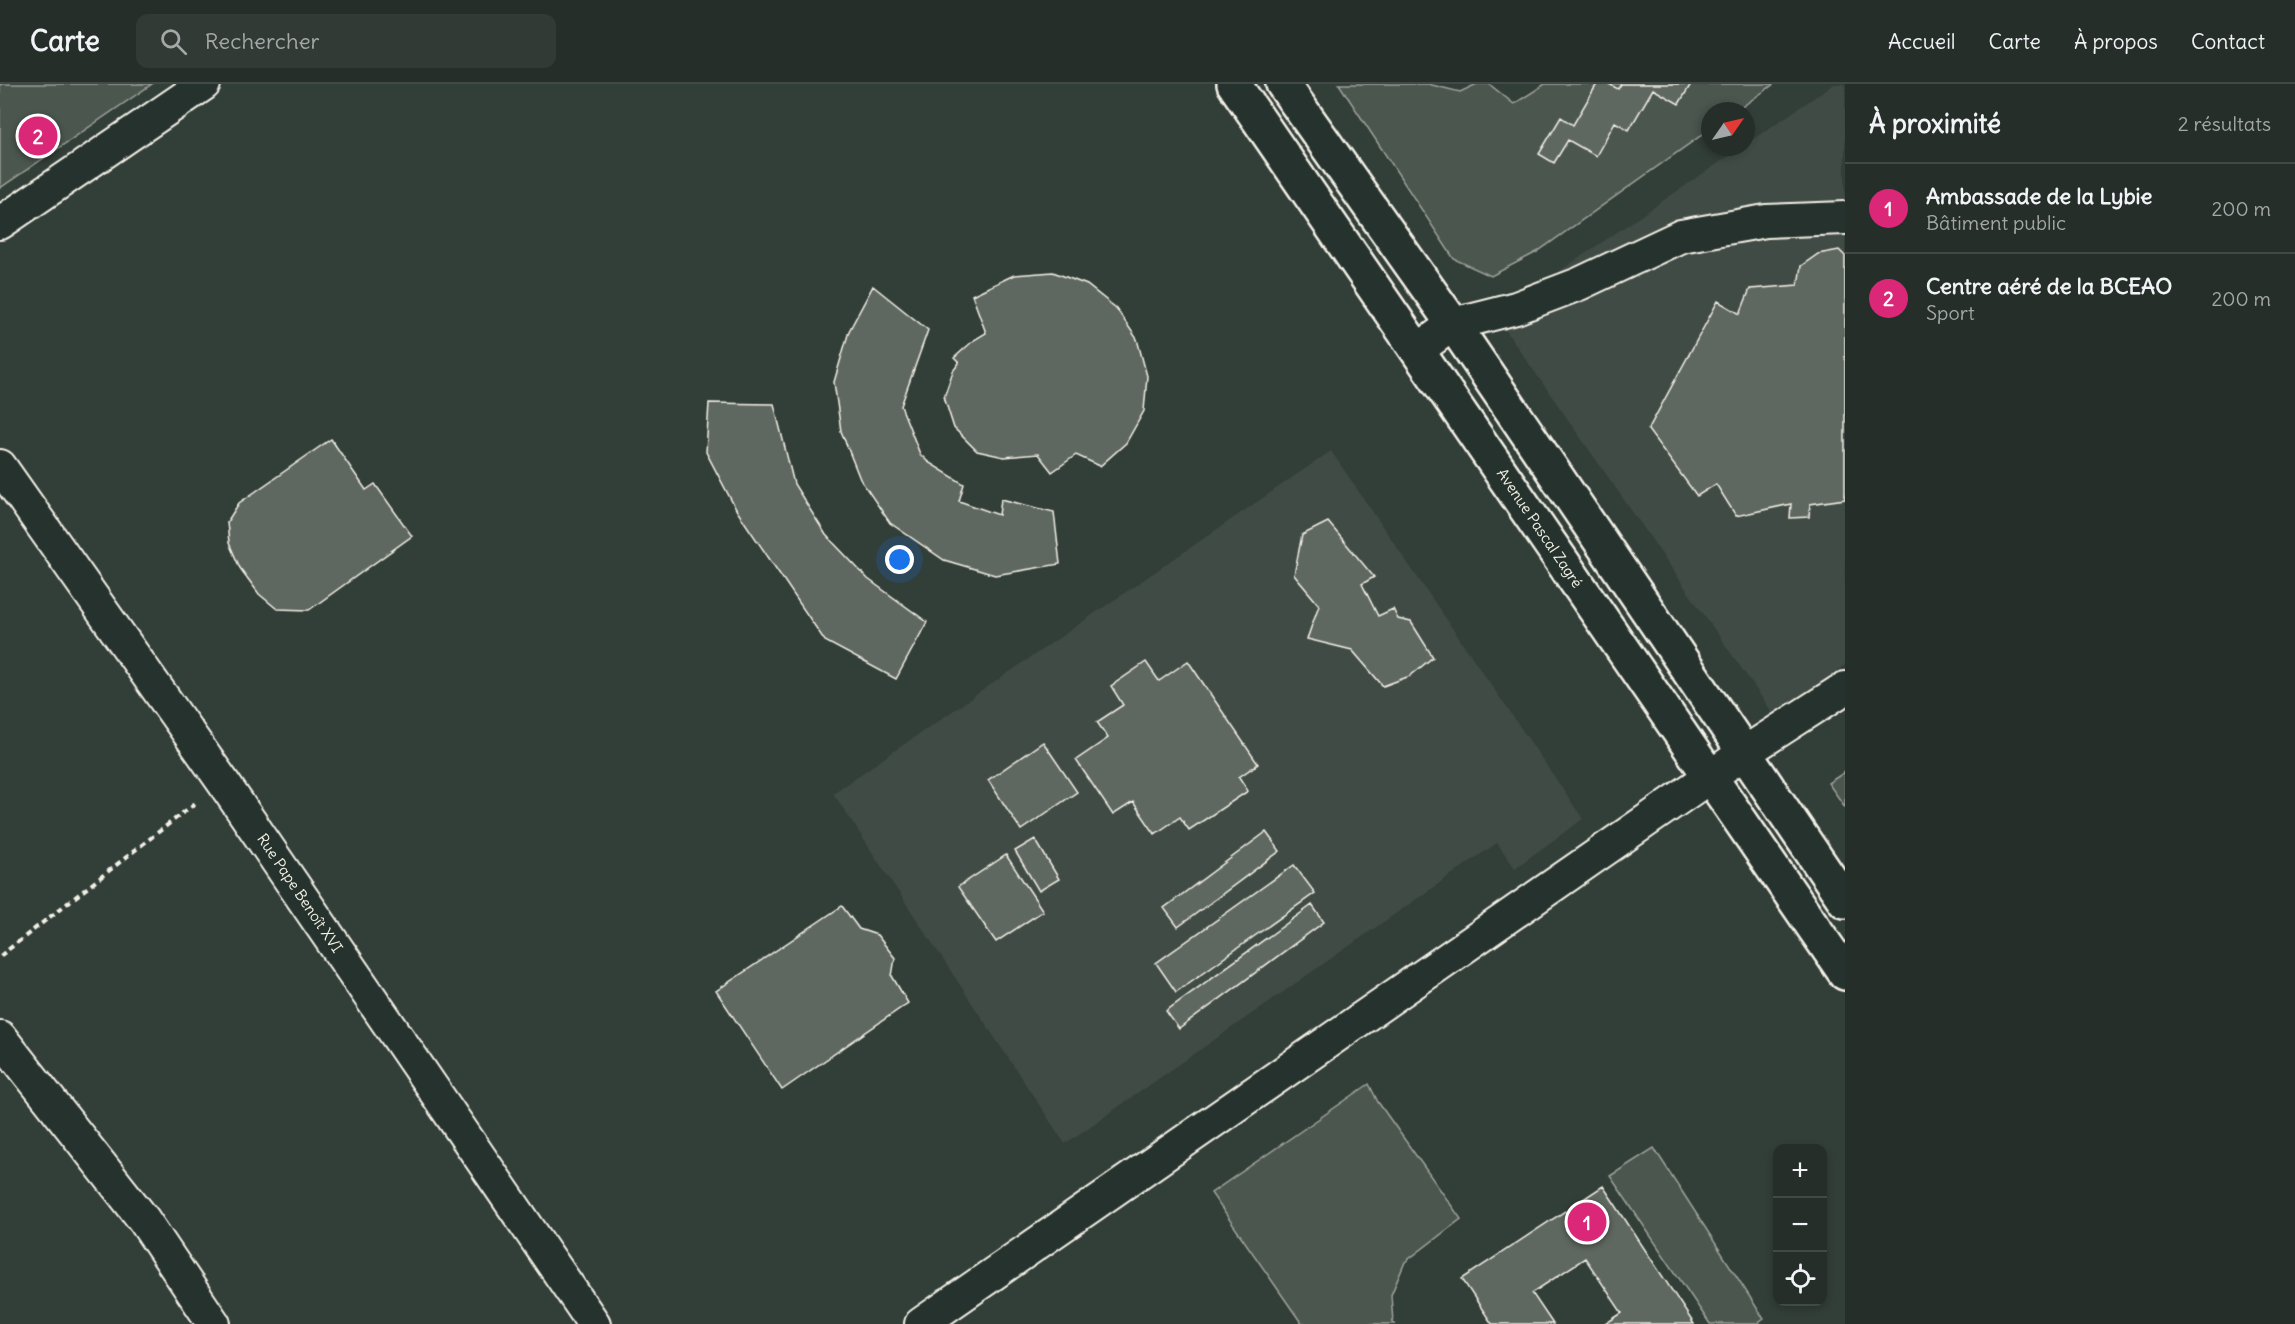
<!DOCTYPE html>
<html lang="fr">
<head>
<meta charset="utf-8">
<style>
	body { margin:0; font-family:Delius,sans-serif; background:#323a36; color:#f1f3f6 }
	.controls { position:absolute; right:18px; bottom:18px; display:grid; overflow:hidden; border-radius:12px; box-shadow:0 3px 9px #0003 }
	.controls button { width:54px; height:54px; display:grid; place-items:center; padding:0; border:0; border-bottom:2px solid #424a47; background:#262e2a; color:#f1f3f6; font:30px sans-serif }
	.compass { position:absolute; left:1701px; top:18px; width:54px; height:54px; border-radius:50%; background:#262e2a; box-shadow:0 3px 9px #0003; rotate:56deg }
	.you { position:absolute; left:900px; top:476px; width:21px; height:21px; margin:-15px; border:4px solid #fff; border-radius:50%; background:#1a73e8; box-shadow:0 0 0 9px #1a73e833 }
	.badge { display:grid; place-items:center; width:39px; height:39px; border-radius:50%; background:#db2777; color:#fff; font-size:20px; font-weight:700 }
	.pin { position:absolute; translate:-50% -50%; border:3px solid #fff; box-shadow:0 2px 6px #0006 }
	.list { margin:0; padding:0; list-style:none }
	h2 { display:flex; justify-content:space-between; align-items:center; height:78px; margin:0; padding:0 24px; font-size:26px }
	h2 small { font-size:20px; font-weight:400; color:#a4a8a8 }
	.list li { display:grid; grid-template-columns:39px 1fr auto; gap:18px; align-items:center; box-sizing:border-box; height:90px; padding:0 24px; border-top:2px solid #424a47 }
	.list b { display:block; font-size:22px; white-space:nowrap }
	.list p { margin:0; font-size:20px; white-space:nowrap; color:#a4a8a8 }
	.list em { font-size:20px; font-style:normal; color:#a4a8a8 }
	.icon { flex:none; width:33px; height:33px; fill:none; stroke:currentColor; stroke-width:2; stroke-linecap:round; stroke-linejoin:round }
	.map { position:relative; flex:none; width:1845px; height:1240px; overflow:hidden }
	header { display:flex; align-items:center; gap:36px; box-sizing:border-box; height:84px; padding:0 30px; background:#262e2a; border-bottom:2px solid #424a47 }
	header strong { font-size:28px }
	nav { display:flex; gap:33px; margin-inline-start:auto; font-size:21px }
	.search { width:420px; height:54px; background:#323a36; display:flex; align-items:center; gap:15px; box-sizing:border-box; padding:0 21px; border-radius:12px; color:#a4a8a8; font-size:22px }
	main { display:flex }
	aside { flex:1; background:#262e2a }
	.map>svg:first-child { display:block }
	.built { fill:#404b44 }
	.green { fill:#4c564f; stroke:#a0a49c; stroke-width:1.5 }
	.building { fill:#5f6861; stroke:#f4f1e8; stroke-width:1.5 }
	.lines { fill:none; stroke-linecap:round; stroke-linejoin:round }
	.minor-casing { stroke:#f4f1e8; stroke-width:36 }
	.major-casing { stroke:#f4f1e8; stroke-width:38 }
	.path { stroke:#f4f1e8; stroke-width:4; stroke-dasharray:6 4.5; stroke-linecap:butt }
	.minor { stroke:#26332d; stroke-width:32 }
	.major { stroke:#26332d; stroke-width:33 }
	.labels { text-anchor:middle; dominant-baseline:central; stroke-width:4.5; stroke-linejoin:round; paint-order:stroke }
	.street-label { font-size:15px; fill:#f4f1e8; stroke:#26332d }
</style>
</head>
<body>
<header>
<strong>Carte</strong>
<div class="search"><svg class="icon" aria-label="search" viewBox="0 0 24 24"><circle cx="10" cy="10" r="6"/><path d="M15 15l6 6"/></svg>Rechercher</div>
<nav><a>Accueil</a><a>Carte</a><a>À propos</a><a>Contact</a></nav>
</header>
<main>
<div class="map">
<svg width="1845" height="1240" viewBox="0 0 1845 1240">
	<rect width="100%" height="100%" fill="#323e38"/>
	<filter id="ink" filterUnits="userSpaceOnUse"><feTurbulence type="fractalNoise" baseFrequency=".0167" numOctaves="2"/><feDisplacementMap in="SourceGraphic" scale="12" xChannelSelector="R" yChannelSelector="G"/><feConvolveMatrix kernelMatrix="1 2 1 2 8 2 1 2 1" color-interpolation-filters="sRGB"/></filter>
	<g filter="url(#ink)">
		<path class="built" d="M 1834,0 L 1845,0 L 1845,581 L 1774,631 L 1495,231 L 1742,63 L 1746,63 L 1746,60 Z
			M 1331,367 L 1583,735 L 1515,784 L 1497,759 L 1065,1060 L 833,709 Z"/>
		<path class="green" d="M 0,0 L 152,0 L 0,104 Z
			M 1339,0 L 1428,0 L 1460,8 L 1477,0 L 1489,0 L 1514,20 L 1545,0 L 1774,0 L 1736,27 L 1710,27 L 1710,45 L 1537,168 L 1491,192 L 1454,175 Z
			M 1845,688 L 1845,723 L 1828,699 Z
			M 1369,1000 L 1378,1018 L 1461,1135 L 1405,1178 L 1391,1211 L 1393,1238 L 1395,1240 L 1302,1240 L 1211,1109 Z
			M 1654,1064 L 1764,1235 L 1757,1240 L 1710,1240 L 1610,1092 Z"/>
		<path class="building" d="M 1597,0 L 1609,0 L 1618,5 L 1621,0 L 1691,0 L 1679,20 L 1653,5 L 1629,46 L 1615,38 L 1596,72 L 1568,56 L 1554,79 L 1539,70 L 1561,33 L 1573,41 Z
			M 1839,166 L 1845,172 L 1845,415 L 1810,420 L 1809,433 L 1790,434 L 1791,420 L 1736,432 L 1716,400 L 1697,412 L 1648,346 L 1718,217 L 1740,230 L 1750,205 L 1798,201 L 1801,182 L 1818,170 Z
			M 1053,188 L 1087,201 L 1116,224 L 1137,255 L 1147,292 L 1144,327 L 1126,359 L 1100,382 L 1076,371 L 1052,388 L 1038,370 L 1004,373 L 977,367 L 954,344 L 944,313 L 953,287 L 959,279 L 954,274 L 974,256 L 986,249 L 972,211 L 1014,191 Z
			M 873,202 L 928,246 L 901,322 L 920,370 L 928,378 L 964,400 L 959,417 L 999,431 L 1001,415 L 1054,428 L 1060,480 L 995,491 L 944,476 L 890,439 L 860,395 L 841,347 L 834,298 L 849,247 Z
			M 709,319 L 774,320 L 794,400 L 826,451 L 868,495 L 927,538 L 896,595 L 825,557 L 737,427 L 706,368 Z
			M 331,355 L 366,406 L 375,400 L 412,452 L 309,526 L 277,525 L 259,510 L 240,484 L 229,459 L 227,438 L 239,419 Z
			M 1328,438 L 1374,493 L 1362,500 L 1378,532 L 1393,525 L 1398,535 L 1411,538 L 1433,573 L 1410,592 L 1383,602 L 1352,566 L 1307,555 L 1319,521 L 1294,491 L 1302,451 Z
			M 1188,577 L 1258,680 L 1239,693 L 1248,707 L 1189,746 L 1180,733 L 1155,750 L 1133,718 L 1113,731 L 1076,676 L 1108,654 L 1097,638 L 1123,621 L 1111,602 L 1146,578 L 1159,597 Z
			M 1043,658 L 1077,708 L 1021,746 L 988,696 Z
			M 1266,748 L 1280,767 L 1178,843 L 1164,824 Z
			M 1035,755 L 1059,795 L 1039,807 L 1015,767 Z
			M 1006,771 L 1043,827 L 996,858 L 958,803 Z
			M 1294,781 L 1315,809 L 1176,908 L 1156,879 Z
			M 1312,821 L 1324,838 L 1179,945 L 1166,927 Z
			M 842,822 L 859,845 L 877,851 L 895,874 L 892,892 L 908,919 L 782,1006 L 716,907 Z
			M 1603,1102 L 1694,1240 L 1605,1240 L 1622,1229 L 1585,1174 L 1532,1209 L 1553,1240 L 1492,1240 L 1462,1195 Z"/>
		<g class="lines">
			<defs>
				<path id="minor" d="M 0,139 L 204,0
					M 1418,266 L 1453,240 L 1516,224 L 1579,200 L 1681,152 L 1766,137 L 1845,134
					M 0,382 L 223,698 L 594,1240
					M 0,953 L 144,1136 L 214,1240
					M 921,1240 L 1744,669 L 1845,604"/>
				<path id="major" d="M 1234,0 L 1845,889
					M 1283,0 L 1453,240 L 1845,817"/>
			</defs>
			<use href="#minor" class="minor-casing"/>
			<use href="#major" class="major-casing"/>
			<path class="path" d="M 0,872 L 198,717"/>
			<use href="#minor" class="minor"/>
			<use href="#major" class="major"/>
		</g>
	</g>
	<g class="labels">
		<g class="street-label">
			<text transform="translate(1540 444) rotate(56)">Avenue Pascal Zagré</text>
			<text transform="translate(300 809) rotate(56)">Rue Pape Benoît XVI</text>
		</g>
	</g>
</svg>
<div class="controls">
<button>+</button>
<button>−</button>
<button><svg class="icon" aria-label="locate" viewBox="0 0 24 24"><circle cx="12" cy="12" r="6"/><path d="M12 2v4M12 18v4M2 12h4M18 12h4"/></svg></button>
</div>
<svg class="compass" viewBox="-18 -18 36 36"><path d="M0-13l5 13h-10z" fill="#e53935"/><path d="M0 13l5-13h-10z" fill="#a4a8a8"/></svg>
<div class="you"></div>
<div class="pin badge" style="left:1587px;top:1138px">1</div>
<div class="pin badge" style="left:38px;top:52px">2</div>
</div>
<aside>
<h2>À proximité<small>2 résultats</small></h2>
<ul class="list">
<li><span class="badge">1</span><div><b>Ambassade de la Lybie</b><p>Bâtiment public</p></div><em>200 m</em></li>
<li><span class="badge">2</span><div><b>Centre aéré de la BCEAO</b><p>Sport</p></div><em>200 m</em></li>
</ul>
</aside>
</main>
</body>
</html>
